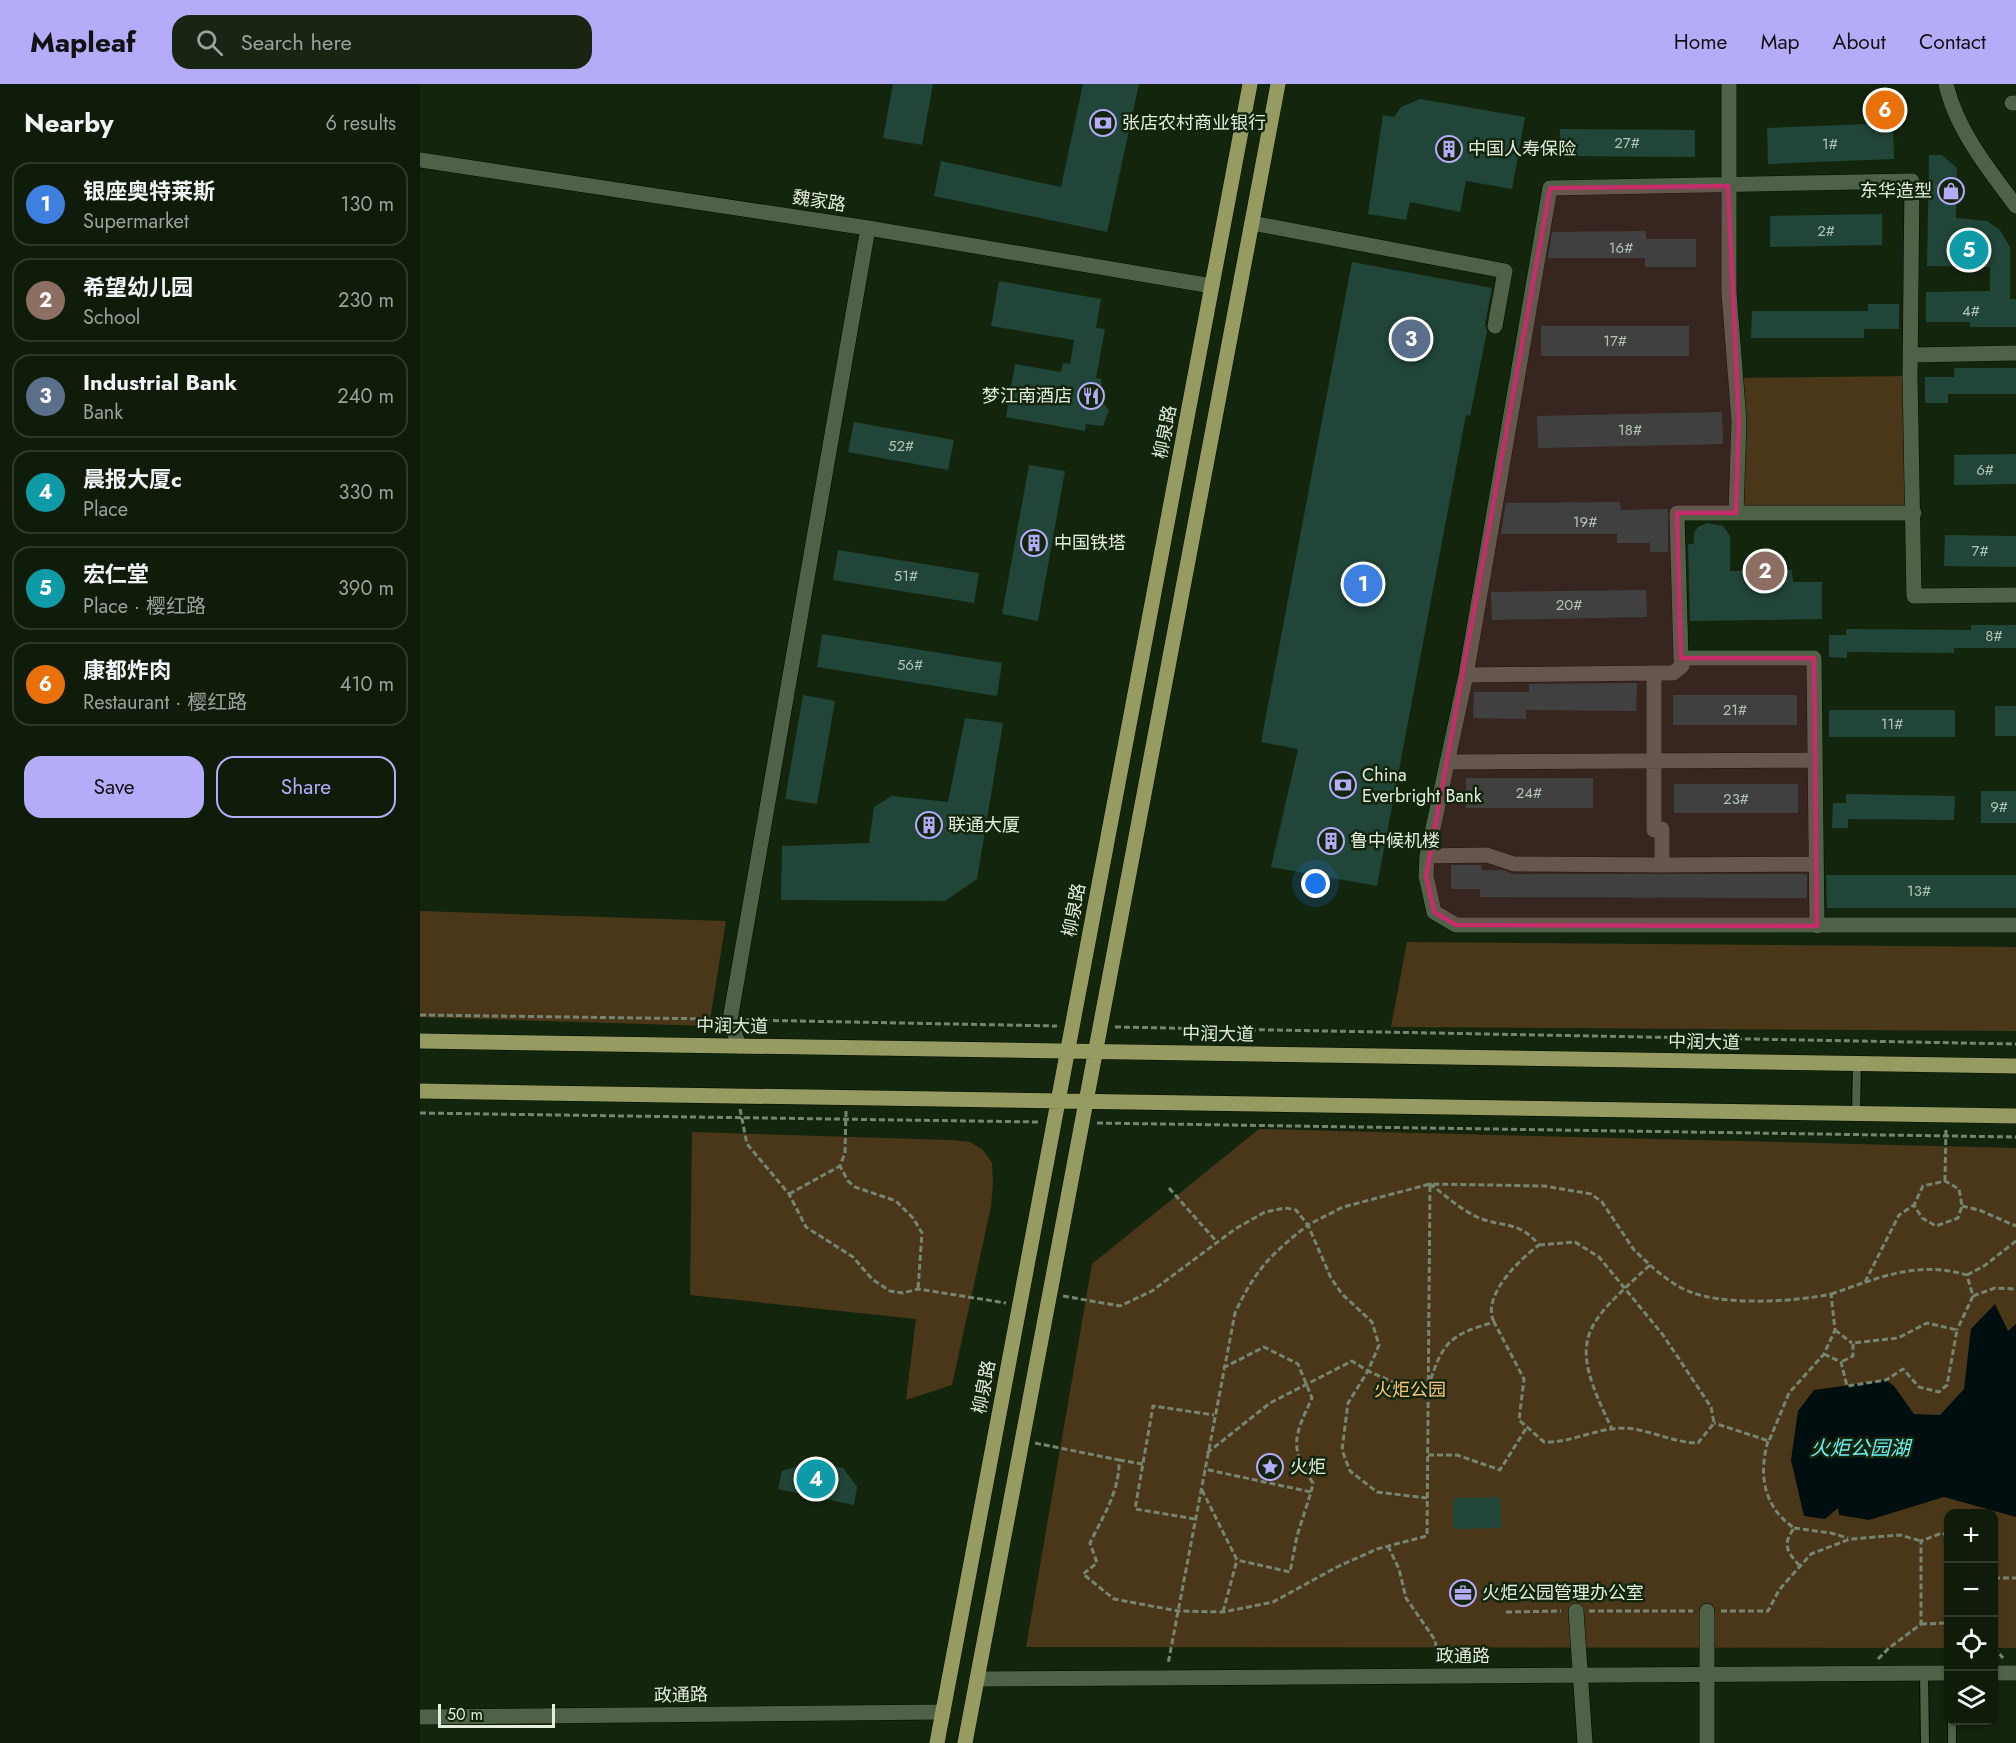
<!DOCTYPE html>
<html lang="en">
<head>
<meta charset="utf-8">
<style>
	body { margin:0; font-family:Jost,"Noto Sans SC",sans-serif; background:#182513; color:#f1f3f6 }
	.controls { position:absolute; right:18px; bottom:18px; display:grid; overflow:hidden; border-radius:12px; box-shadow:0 2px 4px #0004 }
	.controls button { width:54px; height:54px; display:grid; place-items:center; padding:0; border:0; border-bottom:2px solid #2f3a2b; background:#0f1c0a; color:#f1f3f6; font:30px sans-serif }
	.scale { position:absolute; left:18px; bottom:15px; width:117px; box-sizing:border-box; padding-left:6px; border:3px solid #e2edde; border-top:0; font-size:16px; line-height:21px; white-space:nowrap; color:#e2edde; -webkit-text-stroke:4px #14250d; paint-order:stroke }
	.you { position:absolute; left:896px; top:800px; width:21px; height:21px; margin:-15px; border:4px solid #fff; border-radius:50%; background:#1a73e8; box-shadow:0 0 0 9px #1a73e833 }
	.badge { display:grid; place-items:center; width:39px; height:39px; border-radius:50%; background:#b4acf9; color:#fff; font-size:20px; font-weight:700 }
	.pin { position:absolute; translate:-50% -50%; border:3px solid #fff; box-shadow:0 2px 6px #0006 }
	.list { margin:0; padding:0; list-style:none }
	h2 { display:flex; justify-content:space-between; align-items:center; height:78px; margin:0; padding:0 24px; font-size:26px }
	h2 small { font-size:20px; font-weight:400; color:#9ba19c }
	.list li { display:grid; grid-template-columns:39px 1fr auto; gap:18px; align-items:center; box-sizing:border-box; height:84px; margin:0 12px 12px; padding:0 12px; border:2px solid #2f3a2b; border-radius:18px }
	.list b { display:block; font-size:22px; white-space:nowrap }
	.list p { margin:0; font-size:20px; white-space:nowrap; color:#9ba19c }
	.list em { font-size:20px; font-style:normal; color:#9ba19c }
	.actions { display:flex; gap:12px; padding:18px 24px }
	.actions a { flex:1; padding:14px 0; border:2px solid #b4acf9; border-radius:18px; text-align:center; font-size:21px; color:#b4acf9 }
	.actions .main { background:#b4acf9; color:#111 }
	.icon { flex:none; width:33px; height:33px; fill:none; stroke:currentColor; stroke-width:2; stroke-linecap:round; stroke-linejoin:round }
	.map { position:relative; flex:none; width:1596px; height:1659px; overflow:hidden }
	header { display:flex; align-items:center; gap:36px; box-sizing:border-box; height:84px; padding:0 30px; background:#b4acf9; color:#111 }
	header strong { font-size:28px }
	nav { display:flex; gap:33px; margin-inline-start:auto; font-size:21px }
	.search { width:420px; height:54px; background:#182513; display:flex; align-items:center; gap:15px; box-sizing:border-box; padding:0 21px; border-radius:18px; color:#9ba19c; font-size:22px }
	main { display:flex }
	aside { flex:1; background:#0f1c0a }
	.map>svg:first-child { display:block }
	.green { fill:#4a3719 }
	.water { fill:#000e0f }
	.building { fill:#214538 }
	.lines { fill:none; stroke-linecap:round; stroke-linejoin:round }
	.service-casing { stroke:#020d00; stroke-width:10 }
	.minor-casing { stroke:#020d00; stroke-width:16 }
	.tertiary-casing { stroke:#020d00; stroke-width:16 }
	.primary-casing { stroke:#020d00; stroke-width:16 }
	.path { stroke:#768471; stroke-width:3; stroke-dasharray:6 3; stroke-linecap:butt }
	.service { stroke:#4f6248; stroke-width:8 }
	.minor { stroke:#4f6248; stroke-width:15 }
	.tertiary { stroke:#4f6248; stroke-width:15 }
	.primary { stroke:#969c61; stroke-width:15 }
	.marked { fill:#c52d68; fill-opacity:0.2; stroke:#c52d68; stroke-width:4.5; stroke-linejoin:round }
	.labels { text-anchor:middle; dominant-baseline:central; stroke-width:5; stroke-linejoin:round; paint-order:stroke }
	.number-label { font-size:15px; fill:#b2c3b4 }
	.poi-label { font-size:18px; fill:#e2edde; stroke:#14250d; text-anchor:start }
	.street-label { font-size:18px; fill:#e2edde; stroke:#14250d }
	.park-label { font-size:18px; fill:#f8c576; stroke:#14250d }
	.water-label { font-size:20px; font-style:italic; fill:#6cedf0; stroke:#14250d }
</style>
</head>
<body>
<header>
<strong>Mapleaf</strong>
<div class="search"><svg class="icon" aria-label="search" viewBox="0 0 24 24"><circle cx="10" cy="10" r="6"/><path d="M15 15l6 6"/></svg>Search here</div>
<nav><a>Home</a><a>Map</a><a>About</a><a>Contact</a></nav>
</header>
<main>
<aside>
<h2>Nearby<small>6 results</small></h2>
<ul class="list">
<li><span class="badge" style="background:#3f7fe0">1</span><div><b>银座奥特莱斯</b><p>Supermarket</p></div><em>130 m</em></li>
<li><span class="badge" style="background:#8d6e63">2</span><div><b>希望幼儿园</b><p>School</p></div><em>230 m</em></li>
<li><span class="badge" style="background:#5c6f8a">3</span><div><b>Industrial Bank</b><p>Bank</p></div><em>240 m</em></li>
<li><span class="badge" style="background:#0f9aa8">4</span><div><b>晨报大厦c</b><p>Place</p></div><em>330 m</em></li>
<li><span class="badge" style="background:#0f9aa8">5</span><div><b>宏仁堂</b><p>Place · 樱红路</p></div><em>390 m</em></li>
<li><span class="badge" style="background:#e8710a">6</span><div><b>康都炸肉</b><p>Restaurant · 樱红路</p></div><em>410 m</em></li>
</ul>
<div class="actions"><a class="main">Save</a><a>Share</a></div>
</aside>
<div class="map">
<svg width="1596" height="1659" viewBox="0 0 1596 1659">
	<rect width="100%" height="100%" fill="#14250d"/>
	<path class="green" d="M 1490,292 L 1494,429 L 1316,429 L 1316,294 Z
		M 0,827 L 306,837 L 289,942 L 0,933 Z
		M 987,858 L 1596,863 L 1596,947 L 971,943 Z
		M 839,1045 L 1596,1064 L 1596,1564 L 1574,1564 L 1574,1430 L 1528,1430 L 1528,1564 L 606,1563 L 672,1180 Z
		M 272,1048 L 531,1056 L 550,1058 L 563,1066 L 572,1079 L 573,1099 L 571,1123 L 532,1301 L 486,1316 L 496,1235 L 270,1211 Z"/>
	<path class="water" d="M 1575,1220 L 1588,1247 L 1596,1240 L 1596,1433 L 1524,1413 L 1449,1436 L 1419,1431 L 1418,1424 L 1405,1435 L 1384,1432 L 1371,1376 L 1378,1327 L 1394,1306 L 1466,1296 L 1474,1302 L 1494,1330 L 1520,1331 L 1544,1305 L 1551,1245 Z"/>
	<path class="building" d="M 473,0 L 513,0 L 502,61 L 463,54 Z
		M 663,0 L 719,0 L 687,148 L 514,112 L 521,77 L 641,103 Z
		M 1000,15 L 1105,33 L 1092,105 L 1046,97 L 1040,128 L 990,118 L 986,136 L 948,130 L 963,31 L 974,33 L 981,23 Z
		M 1473,39 L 1474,75 L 1348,80 L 1347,44 Z
		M 1140,45 L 1275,46 L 1275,73 L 1139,72 Z
		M 1509,71 L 1522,71 L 1537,84 L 1536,134 L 1567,137 L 1580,146 L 1590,163 L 1590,215 L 1596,215 L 1596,243 L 1550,243 L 1550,238 L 1506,238 L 1506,208 L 1570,207 L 1570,183 L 1507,182 Z
		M 1462,130 L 1462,161 L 1350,163 L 1350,132 Z
		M 1226,147 L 1226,155 L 1276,155 L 1276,183 L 1225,183 L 1225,174 L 1128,174 L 1132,148 Z
		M 932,178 L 1072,204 L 1065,240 L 1067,247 L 1050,332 L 1046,331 L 957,802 L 851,783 L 878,665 L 841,658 Z
		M 579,197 L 681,215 L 676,244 L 685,245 L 676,294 L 682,295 L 679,314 L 689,326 L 683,342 L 666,340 L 665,347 L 586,333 L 595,280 L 641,288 L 643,279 L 650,280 L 654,256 L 571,242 Z
		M 1448,220 L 1479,220 L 1479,245 L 1444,245 L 1444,254 L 1331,254 L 1332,227 L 1448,227 Z
		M 1121,242 L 1269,242 L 1269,272 L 1121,272 Z
		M 1534,284 L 1596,284 L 1596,310 L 1528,310 L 1528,319 L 1505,319 L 1505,293 L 1534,293 Z
		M 1302,328 L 1303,360 L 1118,364 L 1117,332 Z
		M 434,338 L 534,356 L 528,386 L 428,368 Z
		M 1596,370 L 1596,400 L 1534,401 L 1534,371 Z
		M 609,381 L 645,387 L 618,537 L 582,530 Z
		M 1200,418 L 1201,426 L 1248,425 L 1248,468 L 1230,468 L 1230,459 L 1197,459 L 1197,450 L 1081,450 L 1086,419 Z
		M 1287,439 L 1303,442 L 1310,452 L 1310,487 L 1372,486 L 1373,498 L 1402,498 L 1402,535 L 1270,537 L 1268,460 L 1274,460 L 1274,449 L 1278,443 Z
		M 1525,451 L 1596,452 L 1596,483 L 1524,482 Z
		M 418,466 L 559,489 L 554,519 L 413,496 Z
		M 1226,506 L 1227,533 L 1072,536 L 1071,508 Z
		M 1551,541 L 1596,541 L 1596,564 L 1534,564 L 1534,569 L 1427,568 L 1427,574 L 1409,573 L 1409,551 L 1426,551 L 1426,545 L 1551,546 Z
		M 402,550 L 582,579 L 577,612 L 397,583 Z
		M 1217,599 L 1216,627 L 1106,626 L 1106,635 L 1053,634 L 1054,608 L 1109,608 L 1109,600 Z
		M 383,611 L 415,617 L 397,720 L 365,715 Z
		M 1253,611 L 1377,611 L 1377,641 L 1253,641 Z
		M 1575,622 L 1596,622 L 1596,652 L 1575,652 Z
		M 1409,626 L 1535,626 L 1535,653 L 1409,653 Z
		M 545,634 L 583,639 L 557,795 L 525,817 L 361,816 L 362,762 L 449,759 L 454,723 L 472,712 L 528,718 Z
		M 1046,694 L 1173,694 L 1173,724 L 1046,724 Z
		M 1254,700 L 1378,700 L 1378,729 L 1254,729 Z
		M 1561,707 L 1596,707 L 1596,739 L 1561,739 Z
		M 1426,710 L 1535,712 L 1534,736 L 1428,735 L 1428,744 L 1412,744 L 1413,719 L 1426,719 Z
		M 1031,781 L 1061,781 L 1062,786 L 1082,786 L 1094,790 L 1381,790 L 1387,791 L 1387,814 L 1060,813 L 1060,805 L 1031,805 Z
		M 1406,791 L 1596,791 L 1596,824 L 1407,824 Z
		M 392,1378 L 423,1384 L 437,1403 L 434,1421 L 358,1405 L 362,1387 Z
		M 1080,1413 L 1081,1444 L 1033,1445 L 1033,1414 Z"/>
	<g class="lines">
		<defs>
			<path id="service" d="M 1436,1029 L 1437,980
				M 1504,1589 L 1505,1659
				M 1532,1636 L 1532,1659"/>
			<path id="minor" d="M 1309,0 L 1309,208 L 1319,337 L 1316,429 L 1494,429
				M 1526,0 C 1536,45 1569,86 1596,122
				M 1592,19 L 1596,19
				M 832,139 L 1085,187 L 1075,242
				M 1491,271 L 1596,269
				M 1316,429 L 1257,429 L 1261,574 L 1394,574 L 1397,842
				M 1596,511 L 1494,512 L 1490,292 L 1492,97 L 1130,104 L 1046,591 L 1007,772 L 1006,792 L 1014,828 L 1036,841 L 1596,841
				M 1261,574 L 1262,582 L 1253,589 L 1234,589 L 1234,746 L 1242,745 L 1242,781 L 1396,780
				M 1046,591 L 1234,589
				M 1028,678 L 1395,676
				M 1007,772 L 1067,771 L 1094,780 L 1242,781
				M 1156,1527 L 1165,1659
				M 1287,1527 L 1287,1659"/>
			<path id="tertiary" d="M 0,76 L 448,144 L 792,202
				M 319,962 L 310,936 L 448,144
				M 1574,1589 L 1596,1589
				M 557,1595 L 1528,1589
				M 0,1633 L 523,1628"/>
			<path id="primary" d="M 0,957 L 1596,982
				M 0,1007 L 1596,1032
				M 517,1659 L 830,0
				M 545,1659 L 858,0"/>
		</defs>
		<use href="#service" class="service-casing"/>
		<use href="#minor" class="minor-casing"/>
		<use href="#tertiary" class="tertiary-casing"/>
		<use href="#primary" class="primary-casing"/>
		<path class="path" d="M 0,931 L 295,935
			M 326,936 L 637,942
			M 695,943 L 1596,960
			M 320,1025 L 327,1060 L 369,1110 L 386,1143 L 433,1173 L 452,1195 L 470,1207 L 483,1209 L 498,1205 L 586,1219
			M 426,1027 L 425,1069 L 420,1082 L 428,1097 L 435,1103 L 476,1117 L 493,1134 L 502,1149 L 498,1205
			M 0,1029 L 619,1038
			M 677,1039 L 1596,1053
			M 1525,1097 L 1526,1045
			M 749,1104 L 797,1158
			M 369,1110 L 420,1082
			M 1542,1122 L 1559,1126 L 1596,1142
			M 1119,1161 L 1155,1158 L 1179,1173 L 1243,1251 L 1291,1323 L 1294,1339 L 1278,1359 C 1249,1359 1221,1340 1192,1345
			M 1230,1181 C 1241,1191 1254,1201 1268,1207 C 1302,1222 1374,1218 1411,1210 L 1415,1246 L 1404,1270 L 1369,1309 L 1349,1357 L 1294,1339
			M 1547,1191 L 1564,1182 L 1596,1157
			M 1445,1198 L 1479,1131 L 1494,1121 L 1502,1134 L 1516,1142 L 1538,1134 L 1542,1122 L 1539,1105 L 1525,1097 L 1503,1102 L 1494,1121
			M 1411,1210 C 1459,1194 1496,1176 1547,1191 L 1553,1212 L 1537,1246
			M 643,1212 L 700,1222 L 732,1207 L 815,1145 L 845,1128 L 865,1124 L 876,1126 L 888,1141 C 851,1170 835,1186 815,1229 L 748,1580
			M 1553,1212 L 1575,1204 L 1596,1205
			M 1415,1246 L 1432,1259
			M 1404,1270 L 1421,1278 L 1427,1302 L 1466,1296 L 1483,1285 L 1499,1303 L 1519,1308 L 1527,1301 L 1537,1246 L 1507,1239 L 1478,1254 L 1433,1259 L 1433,1272 L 1421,1278
			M 803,1284 L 844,1263 L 878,1280 L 892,1314 C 875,1351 868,1363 893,1399 L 891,1408
			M 1348,1357 C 1338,1392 1344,1423 1374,1444 C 1362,1461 1367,1468 1380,1482
			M 615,1359 L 699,1376 C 700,1407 683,1432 670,1459 L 677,1479 L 663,1490 L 694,1515 L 758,1527 L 803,1528 L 853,1518 L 917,1483 L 957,1465 L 1007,1452 L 1010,1100 L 923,1123 L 888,1141 L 911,1194 L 922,1210 L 952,1238 L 959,1261 L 948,1287 L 982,1302 L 1009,1301 C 1023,1257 1030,1251 1074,1238 L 1104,1295 L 1099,1336 L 1124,1358 C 1148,1359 1168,1348 1192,1345 C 1148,1255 1160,1245 1230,1181 L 1214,1166 L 1182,1118 L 1171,1110 L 1124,1102 L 1010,1100 C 1025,1111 1040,1125 1057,1133 C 1082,1144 1099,1136 1119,1161 C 1100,1175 1061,1212 1074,1238
			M 787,1369 L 850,1319 L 932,1277 L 948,1287 L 928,1319 L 922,1366 L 930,1387 L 957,1408 L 1007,1414
			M 1008,1371 L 1037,1371 L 1080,1386 L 1107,1343
			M 699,1376 L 723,1380
			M 782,1406 L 817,1476 L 870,1488 L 877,1452 L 891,1408 L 784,1385
			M 1562,1430 L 1567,1424
			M 775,1435 L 715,1425 L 733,1322 L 794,1331
			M 1374,1444 L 1411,1449 L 1428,1454
			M 968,1462 L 979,1485 L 986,1514 L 1015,1556 L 1016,1562
			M 1574,1494 L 1596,1494
			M 1169,1527 L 1273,1527
			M 1301,1527 L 1348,1527 L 1359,1506 L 1391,1470 L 1430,1455 L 1480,1451 L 1501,1457
			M 803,1528 L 817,1476
			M 1086,1528 L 1141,1527
			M 1501,1540 L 1528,1539
			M 1574,1563 L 1583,1574
			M 1458,1575 L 1469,1564 L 1501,1540 L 1501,1457 L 1522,1449 L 1528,1452"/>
		<use href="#service" class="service"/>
		<use href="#minor" class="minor"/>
		<use href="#tertiary" class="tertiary"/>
		<use href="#primary" class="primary"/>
	</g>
	<path class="marked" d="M 1308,102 L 1319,337 L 1316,429 L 1257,429 L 1261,574 L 1394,574 L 1397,842 L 1036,841 L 1014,828 L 1006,792 L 1130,104 Z"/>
	<defs>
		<symbol id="bank-ring" viewBox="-11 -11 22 22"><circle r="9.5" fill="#14250d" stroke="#b4acf9" stroke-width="1.5"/><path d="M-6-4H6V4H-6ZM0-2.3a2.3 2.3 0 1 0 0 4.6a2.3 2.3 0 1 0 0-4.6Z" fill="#b4acf9"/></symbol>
		<symbol id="building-ring" viewBox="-11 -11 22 22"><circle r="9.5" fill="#14250d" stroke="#b4acf9" stroke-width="1.5"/><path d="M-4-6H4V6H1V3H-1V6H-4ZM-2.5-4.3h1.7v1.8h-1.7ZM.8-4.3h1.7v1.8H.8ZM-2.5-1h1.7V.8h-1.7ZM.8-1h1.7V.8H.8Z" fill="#b4acf9"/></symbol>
		<symbol id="shop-ring" viewBox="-11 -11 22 22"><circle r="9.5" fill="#14250d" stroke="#b4acf9" stroke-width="1.5"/><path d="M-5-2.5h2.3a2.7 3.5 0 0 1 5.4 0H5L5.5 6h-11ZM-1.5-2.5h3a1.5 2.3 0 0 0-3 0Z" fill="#b4acf9"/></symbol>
		<symbol id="restaurant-ring" viewBox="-11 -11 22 22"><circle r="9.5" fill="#14250d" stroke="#b4acf9" stroke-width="1.5"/><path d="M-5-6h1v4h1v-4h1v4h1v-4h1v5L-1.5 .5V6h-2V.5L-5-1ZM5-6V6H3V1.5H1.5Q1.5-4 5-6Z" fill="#b4acf9"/></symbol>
		<symbol id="sight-ring" viewBox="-11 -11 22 22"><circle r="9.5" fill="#14250d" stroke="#b4acf9" stroke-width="1.5"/><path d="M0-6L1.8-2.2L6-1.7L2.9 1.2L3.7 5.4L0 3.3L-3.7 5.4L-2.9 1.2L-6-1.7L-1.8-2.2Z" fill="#b4acf9"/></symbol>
		<symbol id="office-ring" viewBox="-11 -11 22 22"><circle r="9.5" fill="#14250d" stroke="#b4acf9" stroke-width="1.5"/><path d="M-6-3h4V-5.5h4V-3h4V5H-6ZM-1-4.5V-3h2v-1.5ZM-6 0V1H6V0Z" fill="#b4acf9"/></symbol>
	</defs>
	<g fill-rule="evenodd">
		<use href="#bank-ring" x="668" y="24" width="30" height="30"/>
		<use href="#building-ring" x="1014" y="50" width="30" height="30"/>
		<use href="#shop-ring" x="1516" y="92" width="30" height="30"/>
		<use href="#restaurant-ring" x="656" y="297" width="30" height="30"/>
		<use href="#building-ring" x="599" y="444" width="30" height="30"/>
		<use href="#bank-ring" x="908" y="686" width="30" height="30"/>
		<use href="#building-ring" x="494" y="726" width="30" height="30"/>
		<use href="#building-ring" x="896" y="742" width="30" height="30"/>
		<use href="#sight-ring" x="835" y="1368" width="30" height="30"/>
		<use href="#office-ring" x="1028" y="1494" width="30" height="30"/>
	</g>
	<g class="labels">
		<g class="number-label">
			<text x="1207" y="59">27#</text>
			<text x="1410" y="60">1#</text>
			<text x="1406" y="147">2#</text>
			<text x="1201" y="164">16#</text>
			<text x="1551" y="227">4#</text>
			<text x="1195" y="257">17#</text>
			<text x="1210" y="346">18#</text>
			<text x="481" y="362">52#</text>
			<text x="1565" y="386">6#</text>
			<text x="1165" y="438">19#</text>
			<text x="1560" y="467">7#</text>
			<text x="486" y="492">51#</text>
			<text x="1149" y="521">20#</text>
			<text x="1574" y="552">8#</text>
			<text x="490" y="581">56#</text>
			<text x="1315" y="626">21#</text>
			<text x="1472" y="640">11#</text>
			<text x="1109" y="709">24#</text>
			<text x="1316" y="715">23#</text>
			<text x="1579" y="723">9#</text>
			<text x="1499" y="807">13#</text>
		</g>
		<g class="poi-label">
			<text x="702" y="39">张店农村商业银行</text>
			<text x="1048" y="65">中国人寿保险</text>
			<text x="1512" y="107" text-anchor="end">东华造型</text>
			<text x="652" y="312" text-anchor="end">梦江南酒店</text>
			<text x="634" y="459">中国铁塔</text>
			<text x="942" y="691">China<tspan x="942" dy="21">Everbright Bank</tspan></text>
			<text x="528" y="741">联通大厦</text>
			<text x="930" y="757">鲁中候机楼</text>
			<text x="870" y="1383">火炬</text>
			<text x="1062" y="1509">火炬公园管理办公室</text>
		</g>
		<g class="street-label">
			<text transform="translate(399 117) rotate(9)">魏家路</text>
			<text transform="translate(745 348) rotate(-79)">柳泉路</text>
			<text transform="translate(654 826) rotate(-79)">柳泉路</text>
			<text transform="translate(312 942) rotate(1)">中润大道</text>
			<text transform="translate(798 950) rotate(1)">中润大道</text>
			<text transform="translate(1284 958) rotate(1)">中润大道</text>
			<text transform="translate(564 1303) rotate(-79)">柳泉路</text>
			<text x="1043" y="1572">政通路</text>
			<text transform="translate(261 1611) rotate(-1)">政通路</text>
		</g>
		<g class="park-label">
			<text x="990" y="1306">火炬公园</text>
		</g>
		<g class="water-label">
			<text x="1440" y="1364">火炬公园湖</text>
		</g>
	</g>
</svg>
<div class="controls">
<button>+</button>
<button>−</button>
<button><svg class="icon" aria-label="locate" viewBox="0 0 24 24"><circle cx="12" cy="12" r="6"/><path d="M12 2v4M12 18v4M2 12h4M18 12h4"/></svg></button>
<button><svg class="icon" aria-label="layers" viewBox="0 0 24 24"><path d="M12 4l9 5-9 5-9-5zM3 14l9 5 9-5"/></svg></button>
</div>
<div class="scale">50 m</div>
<div class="you"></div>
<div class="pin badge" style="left:943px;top:500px;background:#3f7fe0">1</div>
<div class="pin badge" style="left:1345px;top:487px;background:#8d6e63">2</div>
<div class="pin badge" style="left:991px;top:255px;background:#5c6f8a">3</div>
<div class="pin badge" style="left:396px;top:1395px;background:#0f9aa8">4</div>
<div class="pin badge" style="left:1549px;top:166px;background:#0f9aa8">5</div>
<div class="pin badge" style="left:1465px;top:26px;background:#e8710a">6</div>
</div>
</main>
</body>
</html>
